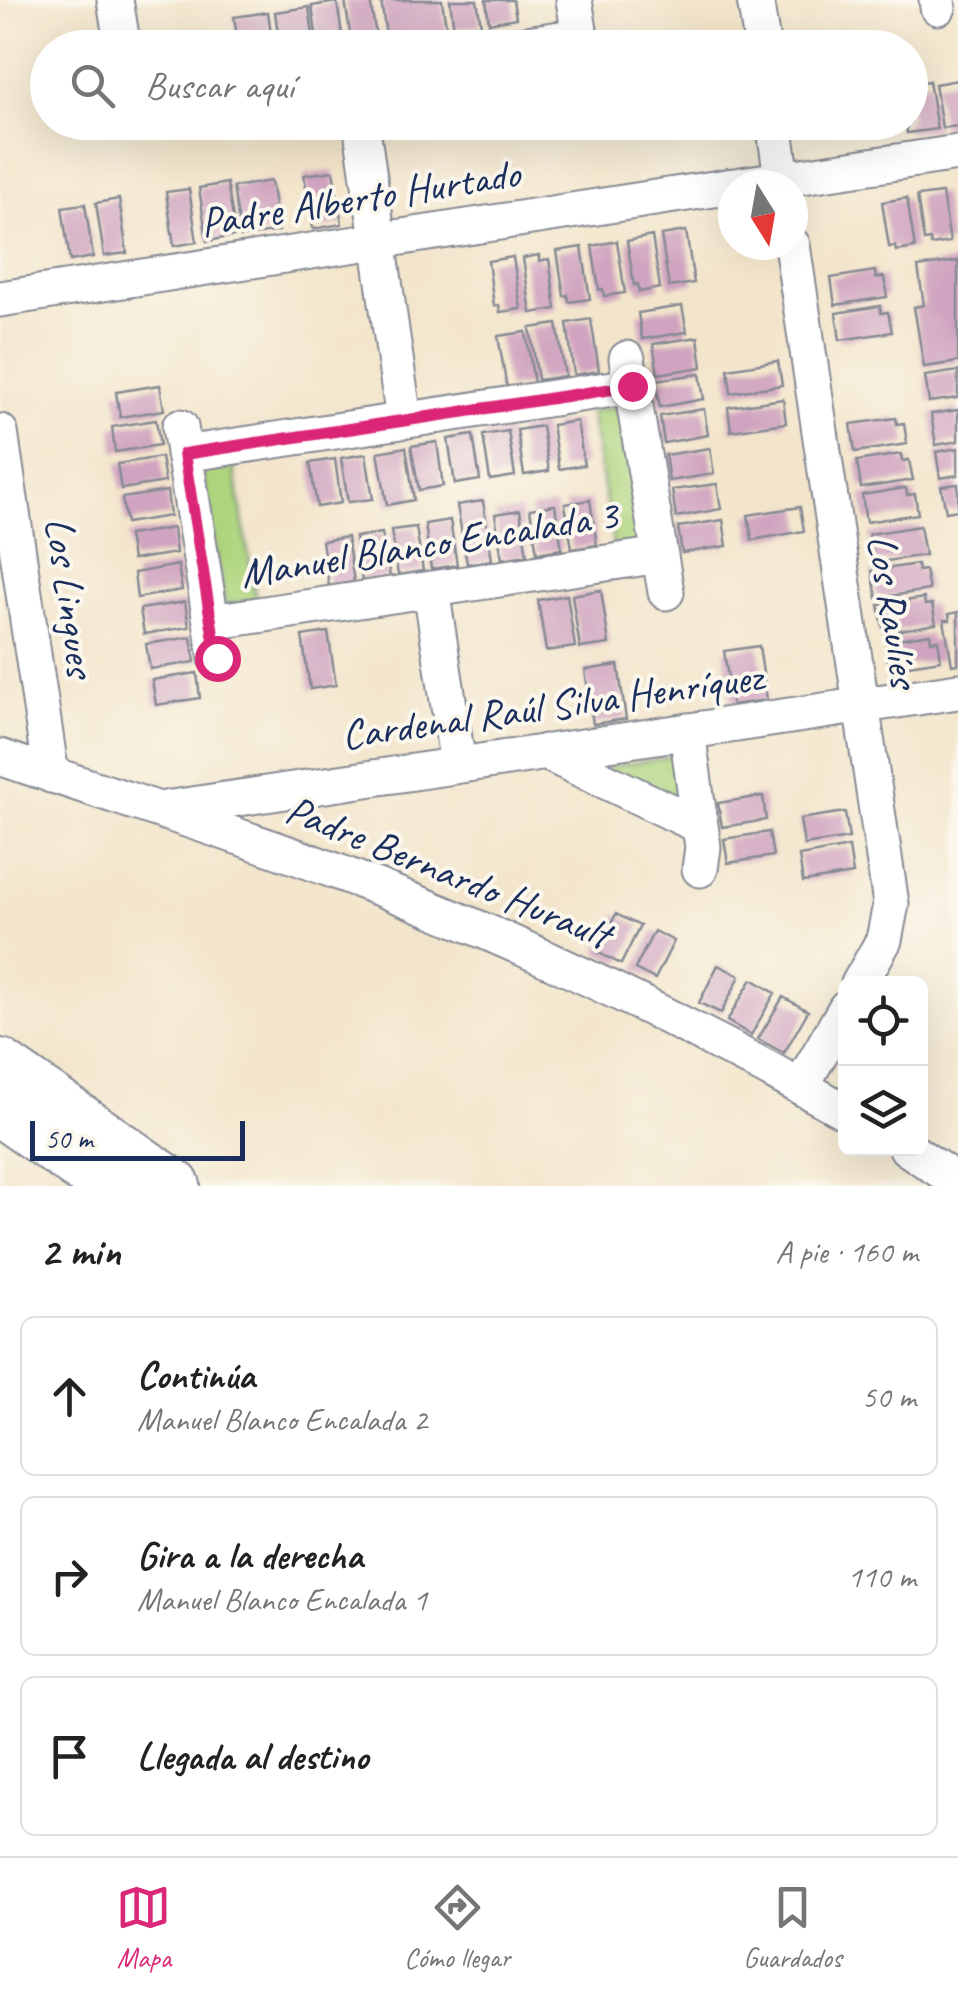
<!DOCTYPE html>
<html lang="es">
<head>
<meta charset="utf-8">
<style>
	body { margin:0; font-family:Caveat,sans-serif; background:#f2f2f2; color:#222 }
	.controls { position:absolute; right:30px; bottom:30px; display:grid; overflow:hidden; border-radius:15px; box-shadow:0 10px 40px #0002 }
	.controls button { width:90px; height:90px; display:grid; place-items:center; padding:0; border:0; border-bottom:2px solid #e0e0e0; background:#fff; color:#222; font:50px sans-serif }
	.compass { position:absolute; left:718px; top:170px; width:90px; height:90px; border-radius:50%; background:#fff; box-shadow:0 10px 40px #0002; rotate:169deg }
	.scale { position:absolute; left:30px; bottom:25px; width:215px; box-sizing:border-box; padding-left:10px; border:5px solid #1b2f5e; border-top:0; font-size:28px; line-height:35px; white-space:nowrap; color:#1b2f5e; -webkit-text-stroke:8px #fbf7ec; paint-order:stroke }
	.stop { position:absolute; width:30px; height:30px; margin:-22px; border:8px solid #db2777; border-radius:50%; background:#fff }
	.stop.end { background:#db2777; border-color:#fff; box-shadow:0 2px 10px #0008 }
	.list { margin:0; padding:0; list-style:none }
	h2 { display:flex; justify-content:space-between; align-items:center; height:130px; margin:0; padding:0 40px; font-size:42px }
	h2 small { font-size:32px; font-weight:400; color:#767676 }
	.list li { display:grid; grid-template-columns:65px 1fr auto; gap:30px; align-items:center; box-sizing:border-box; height:160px; margin:0 20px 20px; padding:0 20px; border:2px solid #e0e0e0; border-radius:15px }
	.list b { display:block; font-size:38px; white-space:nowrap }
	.list p { margin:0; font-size:32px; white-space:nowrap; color:#767676 }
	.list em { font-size:32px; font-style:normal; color:#767676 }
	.icon { flex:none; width:55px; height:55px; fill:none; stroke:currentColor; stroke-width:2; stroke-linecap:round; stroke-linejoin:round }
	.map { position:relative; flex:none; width:958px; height:1186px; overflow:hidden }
	.search { position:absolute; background:#fff; box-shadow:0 10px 40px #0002; left:30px; right:30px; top:30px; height:110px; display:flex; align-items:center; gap:25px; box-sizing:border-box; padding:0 35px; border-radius:55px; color:#767676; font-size:38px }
	.sheet { height:670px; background:#fff }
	nav { display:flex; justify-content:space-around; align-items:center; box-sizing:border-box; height:140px; border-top:2px solid #e0e0e0; background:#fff; font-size:28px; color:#767676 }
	nav a { display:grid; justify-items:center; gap:5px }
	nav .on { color:#db2777 }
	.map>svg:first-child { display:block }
	.green { fill:#aed57e; stroke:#64826e; stroke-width:2.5 }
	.building { fill:#d0a4c0 }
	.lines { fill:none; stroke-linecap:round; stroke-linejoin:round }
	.minor-casing { stroke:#878a94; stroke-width:39 }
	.highway-casing { stroke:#878a94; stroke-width:56 }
	.minor { stroke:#fff; stroke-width:35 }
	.highway { stroke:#fff; stroke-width:52 }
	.route { stroke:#db2777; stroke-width:12 }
	.labels { text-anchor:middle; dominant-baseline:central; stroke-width:8; stroke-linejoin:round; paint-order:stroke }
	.street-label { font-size:42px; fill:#1b2f5e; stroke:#fbf7ec }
</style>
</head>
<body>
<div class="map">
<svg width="958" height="1186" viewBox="0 0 958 1186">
	<rect width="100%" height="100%" fill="#fbf7ec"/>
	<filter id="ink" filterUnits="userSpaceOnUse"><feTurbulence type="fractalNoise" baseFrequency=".01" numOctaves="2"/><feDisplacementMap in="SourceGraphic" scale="20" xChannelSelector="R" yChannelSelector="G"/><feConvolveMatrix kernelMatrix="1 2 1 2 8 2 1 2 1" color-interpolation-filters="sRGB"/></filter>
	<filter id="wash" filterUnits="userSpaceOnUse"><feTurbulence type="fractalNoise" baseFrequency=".0048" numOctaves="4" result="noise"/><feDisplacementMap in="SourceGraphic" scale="40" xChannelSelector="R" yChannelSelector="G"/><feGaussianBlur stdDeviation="2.25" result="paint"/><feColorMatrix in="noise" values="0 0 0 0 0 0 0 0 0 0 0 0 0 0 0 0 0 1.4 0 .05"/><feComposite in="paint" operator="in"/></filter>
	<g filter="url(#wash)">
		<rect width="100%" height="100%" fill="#f3e5cb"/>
		<path class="green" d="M 621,406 L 645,543 L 614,549 L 590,411 Z
			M 233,462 L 256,600 L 225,605 L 202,468 Z
			M 682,755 L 688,800 L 595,769 Z"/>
		<g id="blocks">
			<path class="building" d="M 370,0 L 377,42 L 352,46 L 345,1 Z
				M 381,0 L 442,0 L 447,32 L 387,42 Z
				M 450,0 L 477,0 L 481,25 L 454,29 Z
				M 486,0 L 513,0 L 516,18 L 489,23 Z
				M 337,2 L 344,47 L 318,48 L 312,6 Z
				M 309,7 L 315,48 L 280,48 L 275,12 Z
				M 268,12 L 273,48 L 239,48 L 234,17 Z
				M 958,80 L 958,126 L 942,128 L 935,84 Z
				M 929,81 L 937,129 L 907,133 L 906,122 L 910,122 L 910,84 Z
				M 333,171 L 342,224 L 313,229 L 304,175 Z
				M 271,181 L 279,231 L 241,237 L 233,187 Z
				M 227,183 L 236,236 L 207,241 L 199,188 Z
				M 189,189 L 197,242 L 174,246 L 166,192 Z
				M 942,193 L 950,242 L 931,245 L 930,240 L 924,241 L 917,196 Z
				M 907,198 L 915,248 L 896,251 L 895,246 L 889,247 L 882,202 Z
				M 119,199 L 127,253 L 104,256 L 96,203 Z
				M 85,204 L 93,257 L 70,261 L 62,207 Z
				M 686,231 L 694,283 L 669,287 L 661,235 Z
				M 652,236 L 660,288 L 639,292 L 638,284 L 634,285 L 627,241 Z
				M 617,241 L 625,293 L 604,296 L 603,289 L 599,290 L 592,246 Z
				M 582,247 L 590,299 L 569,302 L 568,295 L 564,296 L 557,251 Z
				M 539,255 L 539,261 L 549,259 L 556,309 L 531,313 L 523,258 Z
				M 513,257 L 521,309 L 500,312 L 499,305 L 494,306 L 488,261 Z
				M 958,261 L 958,362 L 924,367 L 914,307 L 924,305 L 918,267 Z
				M 875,271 L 876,278 L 884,277 L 887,297 L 835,305 L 831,278 Z
				M 682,306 L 687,332 L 642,339 L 638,313 Z
				M 880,306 L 881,313 L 888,312 L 892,332 L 840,340 L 836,313 Z
				M 591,319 L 599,371 L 574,375 L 567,323 Z
				M 557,324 L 565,376 L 538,380 L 530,328 Z
				M 526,332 L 534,384 L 507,388 L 498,336 Z
				M 698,337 L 702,367 L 658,374 L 653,344 Z
				M 778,361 L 782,385 L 731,393 L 728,369 Z
				M 958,371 L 958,398 L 929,402 L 925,376 Z
				M 700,374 L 704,399 L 660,407 L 655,380 Z
				M 160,385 L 164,410 L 120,417 L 116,392 Z
				M 783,399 L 786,423 L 731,431 L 728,407 Z
				M 704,409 L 708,435 L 664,443 L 660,416 Z
				M 958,410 L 958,441 L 936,445 L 931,414 Z
				M 896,418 L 897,424 L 904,423 L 907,444 L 855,452 L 851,424 Z
				M 156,420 L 160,445 L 115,452 L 112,427 Z
				M 577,421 L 584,465 L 559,469 L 552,425 Z
				M 542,426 L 549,471 L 524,475 L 517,430 Z
				M 508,431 L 515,476 L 490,480 L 483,435 Z
				M 473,435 L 480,480 L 455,484 L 448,439 Z
				M 437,442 L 443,486 L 419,490 L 411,446 Z
				M 406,447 L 414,500 L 387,505 L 378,452 Z
				M 710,448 L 714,474 L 669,481 L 665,455 Z
				M 958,448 L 958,475 L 940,478 L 936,452 Z
				M 366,454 L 373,499 L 348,502 L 341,458 Z
				M 901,454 L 902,461 L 909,460 L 913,480 L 861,488 L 857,461 Z
				M 161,457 L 165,482 L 121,489 L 117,464 Z
				M 335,459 L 341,503 L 317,507 L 310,463 Z
				M 717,484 L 721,509 L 676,517 L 672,490 Z
				M 958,484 L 958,510 L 946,512 L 941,486 Z
				M 906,488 L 907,495 L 915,494 L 918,514 L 866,522 L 862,495 Z
				M 167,491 L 170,516 L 126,523 L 122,498 Z
				M 590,500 L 597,545 L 572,549 L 565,504 Z
				M 483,501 L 492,560 L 467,564 L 457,505 Z
				M 555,505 L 562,549 L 537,553 L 530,509 Z
				M 800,507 L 804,531 L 752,540 L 748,515 Z
				M 520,510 L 527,555 L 502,559 L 495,514 Z
				M 450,520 L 457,565 L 431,569 L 425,524 Z
				M 723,520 L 727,546 L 682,553 L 678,527 Z
				M 920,526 L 925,555 L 874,563 L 869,534 Z
				M 416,527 L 423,571 L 398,575 L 391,530 Z
				M 173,528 L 176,553 L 132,560 L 128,535 Z
				M 382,533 L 390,577 L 362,581 L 355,537 Z
				M 347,537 L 354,582 L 329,586 L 322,541 Z
				M 917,564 L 918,571 L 925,570 L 929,590 L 877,598 L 872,571 Z
				M 178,565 L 182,590 L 137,598 L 134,573 Z
				M 601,590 L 609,644 L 580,648 L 572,595 Z
				M 567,595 L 575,647 L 546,651 L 538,600 Z
				M 924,598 L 925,605 L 932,604 L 936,624 L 884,633 L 879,605 Z
				M 185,602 L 189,627 L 144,634 L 140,609 Z
				M 958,612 L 958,664 L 952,665 L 944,620 L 950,620 L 949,614 Z
				M 328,632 L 336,685 L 310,689 L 302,636 Z
				M 930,634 L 931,641 L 938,640 L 941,660 L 889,668 L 885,641 Z
				M 191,637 L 195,662 L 150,669 L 146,644 Z
				M 759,646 L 767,700 L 732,705 L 724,651 Z
				M 618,665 L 626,719 L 593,724 L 585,670 Z
				M 197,673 L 200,698 L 156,705 L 152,680 Z
				M 763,796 L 766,820 L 722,827 L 718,803 Z
				M 845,812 L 849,838 L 804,845 L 800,819 Z
				M 769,832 L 773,856 L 728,863 L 724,839 Z
				M 849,847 L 853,874 L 803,882 L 799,856 Z
				M 616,914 L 640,926 L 621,964 L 597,952 Z
				M 654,931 L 674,941 L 655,979 L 635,969 Z
				M 718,965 L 740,976 L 721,1013 L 699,1003 Z
				M 752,979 L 775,993 L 751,1035 L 727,1021 Z
				M 783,997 L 808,1011 L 784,1053 L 758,1039 Z"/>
		</g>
	</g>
	<g filter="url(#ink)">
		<use href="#blocks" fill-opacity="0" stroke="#878a94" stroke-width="2.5"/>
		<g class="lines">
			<defs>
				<path id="minor" d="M 115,0 L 123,48
					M 574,0 L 582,48
					M 755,0 L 763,48
					M 937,0 L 938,7
					M 500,48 L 580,36
					M 361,122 L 404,420
					M 774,122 L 783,185
					M 741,185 L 958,153
					M 792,245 L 891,904 L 884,940 L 859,984
					M 0,299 L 733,186
					M 627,359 L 666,592
					M 180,427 L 217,659
					M 0,432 L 51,775
					M 184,454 L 632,386
					M 431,589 L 458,765
					M 211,622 L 660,555
					M 687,731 L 703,847 L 700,869
					M 545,752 L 700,826
					M 0,757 C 112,796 227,830 338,872 C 514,938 682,1019 846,1112
					M 165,809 L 958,691
					M 801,1086 L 846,1008
					M 907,1148 L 958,1182"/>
				<path id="highway" d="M 0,1065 L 174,1186
					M 0,1110 L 110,1186"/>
			</defs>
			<use href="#minor" class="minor-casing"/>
			<use href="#highway" class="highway-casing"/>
			<use href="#minor" class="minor"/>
			<use href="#highway" class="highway"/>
		</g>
	</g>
	<g class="lines" filter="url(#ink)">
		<path class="route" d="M 217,658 L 184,454 L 632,386"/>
	</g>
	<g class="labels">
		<g class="street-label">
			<text transform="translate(360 198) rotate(-9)">Padre Alberto Hurtado</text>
			<text transform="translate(429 544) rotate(-9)">Manuel Blanco Encalada 3</text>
			<text transform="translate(70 597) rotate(82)">Los Lingues</text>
			<text transform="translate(893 611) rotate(81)">Los Raulíes</text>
			<text transform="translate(552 706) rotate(-8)">Cardenal Raúl Silva Henríquez</text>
			<text transform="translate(448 872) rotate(22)">Padre Bernardo Hurault</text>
		</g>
	</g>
</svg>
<div class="controls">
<button><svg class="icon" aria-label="locate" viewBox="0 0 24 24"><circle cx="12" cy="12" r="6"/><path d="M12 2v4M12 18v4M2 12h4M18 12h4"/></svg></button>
<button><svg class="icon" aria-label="layers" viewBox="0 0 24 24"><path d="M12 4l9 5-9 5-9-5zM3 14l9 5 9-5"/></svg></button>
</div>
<svg class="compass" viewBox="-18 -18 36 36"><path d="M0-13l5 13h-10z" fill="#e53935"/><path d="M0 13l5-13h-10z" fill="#767676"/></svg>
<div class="scale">50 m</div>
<div class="stop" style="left:217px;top:658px"></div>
<div class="stop end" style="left:632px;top:386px"></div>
<div class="search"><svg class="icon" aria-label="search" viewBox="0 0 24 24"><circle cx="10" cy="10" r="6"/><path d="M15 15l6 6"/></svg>Buscar aquí</div>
</div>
<section class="sheet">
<h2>2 min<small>A pie · 160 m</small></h2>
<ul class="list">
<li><svg class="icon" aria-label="ahead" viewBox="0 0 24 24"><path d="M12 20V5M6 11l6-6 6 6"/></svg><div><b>Continúa</b><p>Manuel Blanco Encalada 2</p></div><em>50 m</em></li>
<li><svg class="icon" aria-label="right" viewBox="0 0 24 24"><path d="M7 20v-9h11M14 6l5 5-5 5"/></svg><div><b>Gira a la derecha</b><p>Manuel Blanco Encalada 1</p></div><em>110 m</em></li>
<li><svg class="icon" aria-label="arrive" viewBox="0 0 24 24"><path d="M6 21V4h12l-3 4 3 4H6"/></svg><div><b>Llegada al destino</b></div></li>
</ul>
</section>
<nav>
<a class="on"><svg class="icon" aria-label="map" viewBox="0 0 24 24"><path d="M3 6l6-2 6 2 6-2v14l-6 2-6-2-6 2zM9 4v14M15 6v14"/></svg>Mapa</a>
<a><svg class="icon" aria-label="directions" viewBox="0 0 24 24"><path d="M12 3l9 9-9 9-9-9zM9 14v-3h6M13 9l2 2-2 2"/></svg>Cómo llegar</a>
<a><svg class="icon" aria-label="saved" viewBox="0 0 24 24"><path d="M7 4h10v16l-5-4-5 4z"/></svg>Guardados</a>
</nav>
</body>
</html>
